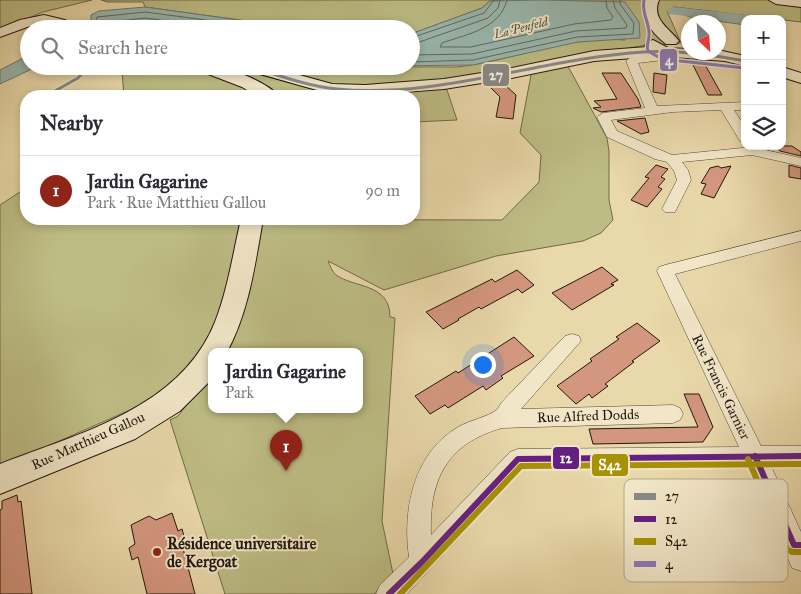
<!DOCTYPE html>
<html lang="en">
<head>
<meta charset="utf-8">
<style>
	body { margin:0; font-family:"IM FELL Great Primer",serif; background:#f7f7f7; color:#2b2b33 }
	.controls { position:absolute; right:15px; top:15px; display:grid; overflow:hidden; border-radius:10px; box-shadow:0 2px 8px #0003 }
	.controls button { width:45px; height:45px; display:grid; place-items:center; padding:0; border:0; border-bottom:1px solid #e1e1e2; background:#fff; color:#2b2b33; font:25px sans-serif }
	.compass { position:absolute; left:681px; top:15px; width:45px; height:45px; border-radius:50%; background:#fff; box-shadow:0 2px 8px #0003; rotate:155deg }
	.you { position:absolute; left:482px; top:364px; width:18px; height:18px; margin:-12px; border:4px solid #fff; border-radius:50%; background:#1a73e8; box-shadow:0 0 0 8px #1a73e833 }
	.badge { display:grid; place-items:center; width:32px; height:32px; border-radius:50%; background:#8f2418; color:#fff; font-size:16px; font-weight:700 }
	.pin { position:absolute; translate:-50% -41px; filter:drop-shadow(0 1px 2px #0008) }
	.pin::after { content:''; position:absolute; top:26px; width:18px; height:15px; background:inherit; clip-path:polygon(0 0,100% 0,50% 100%) }
	.popup { position:absolute; left:208px; top:348px; width:155px; height:65px; box-sizing:border-box; display:grid; place-content:center; border-radius:10px; background:#fff; filter:drop-shadow(0 1px 4px #0005); font-size:16px; white-space:nowrap; color:#7c7c81 }
	.popup b { font-size:19px; color:#2b2b33 }
	.popup::after { content:''; position:absolute; left:50%; top:100%; margin-left:-10px; border:10px solid transparent; border-top-color:#fff }
	.list { margin:0; padding:0; list-style:none }
	h2 { display:flex; justify-content:space-between; align-items:center; height:65px; margin:0; padding:0 20px; font-size:21px }
	h2 small { font-size:16px; font-weight:400; color:#7c7c81 }
	.list li { display:grid; grid-template-columns:32px 1fr auto; gap:15px; align-items:center; box-sizing:border-box; height:70px; padding:0 20px; border-top:1px solid #e1e1e2 }
	.list b { display:block; font-size:19px; white-space:nowrap }
	.list p { margin:0; font-size:16px; white-space:nowrap; color:#7c7c81 }
	.list em { font-size:16px; font-style:normal; color:#7c7c81 }
	.icon { flex:none; width:28px; height:28px; fill:none; stroke:currentColor; stroke-width:2; stroke-linecap:round; stroke-linejoin:round }
	.map { position:relative; flex:none; width:801px; height:594px; overflow:hidden }
	.search { position:absolute; background:#fff; box-shadow:0 2px 8px #0003; left:20px; top:20px; width:400px; height:55px; display:flex; align-items:center; gap:12px; box-sizing:border-box; padding:0 18px; border-radius:28px; color:#7c7c81; font-size:19px }
	.panel { position:absolute; background:#fff; box-shadow:0 2px 8px #0003; left:20px; top:90px; width:400px; height:135px; border-radius:20px }
	.map>svg:first-child { display:block }
	.green { fill:#bdbc84; stroke:#706a48 }
	.water { fill:#99b8b0; stroke:#69786f }
	.lines { fill:none; stroke-linecap:round; stroke-linejoin:round }
	.shore { stroke:#5e685e; stroke-width:1 }
	.river { fill:#99b8b0; fill-rule:evenodd }
	.building { fill:#d3977f; stroke:#22170d }
	.street-casing { stroke:#544734; stroke-width:1 }
	.secondary-casing { stroke:#22170d; stroke-width:2 }
	.street { fill:#f1e6c8; fill-rule:evenodd }
	.secondary { fill:#f1e6c8; fill-rule:evenodd }
	.bus-1-casing { stroke:#f1e6c8; stroke-width:5.5 }
	.bus-2-casing { stroke:#f1e6c8; stroke-width:10 }
	.bus-3-casing { stroke:#f1e6c8; stroke-width:10 }
	.bus-4-casing { stroke:#f1e6c8; stroke-width:5.5 }
	.bus-1 { stroke:#8b8a89; stroke-width:3 }
	.bus-2 { stroke:#651f82; stroke-width:6 }
	.bus-3 { stroke:#a79205; stroke-width:6 }
	.bus-4 { stroke:#8b7ab7; stroke-width:3 }
	.poi-dot { fill:#8f2418; stroke:#f1e6c8; stroke-width:2 }
	.labels { text-anchor:middle; dominant-baseline:central; stroke-width:4; stroke-linejoin:round; paint-order:stroke }
	.far-water-label { font-size:12px; font-style:italic; fill:#4c4f46; stroke:#f1e6c8 }
	.street-label { font-size:14px; fill:#22170d; stroke:#f1e6c8 }
	.near-poi-label { font-size:16px; font-weight:bold; fill:#22170d; stroke:#f1e6c8; text-anchor:start }
	.key { fill:#f1e6c8; stroke:#b3a890; stroke-width:1 }
	.key-label { font-size:14px; fill:#22170d }
	.line-badge { stroke:#f1e6c8; stroke-width:2 }
	.badge-label { font-size:14px; text-anchor:middle; font-weight:bold; fill:#fff }
</style>
</head>
<body>
<div class="map">
<svg width="801" height="594" viewBox="0 0 801 594">
	<rect width="100%" height="100%" fill="#e9d8aa"/>
	<filter id="stains"><feTurbulence type="fractalNoise" baseFrequency=".004" numOctaves="4"/><feColorMatrix values="0 0 0 0 .2 0 0 0 0 .09 0 0 0 0 .02 0 0 0 .5 -.17"/></filter>
	<radialGradient id="worn" r=".72"><stop offset=".6" stop-color="#630" stop-opacity="0"/><stop offset="1" stop-color="#630" stop-opacity=".3"/></radialGradient>
	<path class="green" d="M 0,0 L 92,0 L 43,12 L 0,30 Z
		M 101,0 L 504,0 L 490,1 L 482,8 L 411,34 L 411,29 L 304,29 L 145,7 L 143,2 L 107,2 Z
		M 544,0 L 801,0 L 801,22 L 674,7 L 667,11 L 681,43 L 641,46 L 564,59 L 607,138 L 609,151 L 609,200 L 613,220 L 601,233 L 583,241 L 496,256 L 384,290 L 328,261 C 330,265 332,272 336,275 C 354,288 390,283 390,317 L 395,318 L 382,521 L 393,574 L 374,594 L 225,594 L 170,420 L 178,416 L 212,372 L 212,410 L 360,410 L 360,352 L 227,352 L 233,338 L 164,390 L 130,410 L 0,467 L 0,205 L 26,188 L 26,219 L 502,220 L 539,182 L 541,155 L 520,133 L 531,75 L 526,67 L 423,84 L 447,90 L 457,120 L 414,122 L 414,96 L 124,96 L 122,71 L 102,74 L 104,66 L 457,67 C 513,61 568,35 625,40 Z"/>
	<path class="water" d="M 544,0 L 625,2 L 639,22 L 640,38 L 578,42 L 473,65 L 393,66 L 411,66 L 411,34 L 482,8 L 490,1 Z
		M 145,7 L 304,29 L 90,29 L 86,24 L 91,22 L 91,15 L 99,11 Z
		M 674,7 L 773,19 L 745,19 L 745,25 L 690,17 L 676,12 Z
		M 29,55 L 29,66 L 38,66 L 0,84 L 0,70 Z"/>
	<g class="lines">
		<path class="shore" d="M 507,0 C 500,29 467,34 442,43 L 440,47 L 471,47 L 574,24 L 611,20 L 613,17 L 607,8 L 606,0
			M 93,29 L 97,17 L 145,12 L 274,29
			M 100,29 L 102,23 L 145,18 L 226,29
			M 111,29 L 145,26 L 169,29
			M 411,38 L 484,13 L 494,0
			M 411,45 L 488,18 L 498,8 L 500,0
			M 411,55 L 472,54 L 576,31 L 626,28 L 627,25 L 615,8 L 613,0
			M 411,62 L 473,60 L 577,37 L 633,34 L 634,23 L 620,4 L 620,0"/>
		<path class="river" d="M 674,7 L 747,15 L 752,16 L 754,19 L 745,19 L 745,23 L 669,14 L 667,11 L 669,8 Z"/>
	</g>
	<path class="building" d="M 691,61 L 703,61 L 722,95 L 708,95 Z
		M 602,73 L 621,73 L 638,99 L 641,107 L 601,112 L 593,108 L 601,107 L 594,101 L 617,99 Z
		M 654,73 L 667,75 L 665,94 L 653,92 Z
		M 505,85 L 516,95 L 513,119 L 496,117 L 500,97 L 490,87 Z
		M 645,118 L 649,132 L 641,134 L 617,121 Z
		M 774,146 L 792,146 L 801,152 L 801,156 L 780,151 Z
		M 656,165 L 668,169 L 661,177 L 665,179 L 658,187 L 662,189 L 647,207 L 631,200 L 649,178 L 645,177 Z
		M 789,165 L 801,168 L 801,179 L 789,177 Z
		M 718,166 L 721,168 L 731,166 L 714,198 L 701,194 L 706,184 L 701,183 L 710,168 Z
		M 602,267 L 618,280 L 611,284 L 614,285 L 572,310 L 552,293 Z
		M 517,270 L 534,285 L 522,293 L 518,289 L 481,309 L 479,307 L 458,319 L 459,320 L 443,329 L 426,312 L 492,279 L 495,282 Z
		M 637,323 L 660,341 L 632,361 L 634,362 L 605,384 L 608,386 L 592,398 L 589,394 L 576,404 L 557,386 L 592,361 L 590,359 L 619,339 L 616,337 Z
		M 514,337 L 534,356 L 501,376 L 503,378 L 486,390 L 483,386 L 448,408 L 445,405 L 430,414 L 415,396 L 456,371 L 458,373 Z
		M 684,394 L 699,394 L 713,427 L 703,442 L 593,444 L 589,429 L 698,427 Z
		M 17,495 L 18,502 L 21,501 L 32,594 L 0,594 L 0,510 L 2,509 L 2,501 Z
		M 172,513 L 178,531 L 182,529 L 186,543 L 182,545 L 195,594 L 147,594 L 138,557 L 132,560 L 129,548 L 135,544 L 131,525 L 149,516 L 156,520 Z"/>
	<g class="lines">
		<defs>
			<path id="street" d="M 668,49 L 673,52 L 672,59 L 638,63 L 657,106 L 745,102 L 745,110 L 734,110 L 745,127 L 745,142 L 740,141 L 721,110 L 673,112 L 611,120 L 617,131 L 672,155 L 752,147 L 801,158 L 801,166 L 752,155 L 682,162 L 688,170 L 691,180 L 675,212 L 665,212 L 662,209 L 677,180 L 674,171 L 667,162 L 655,159 L 607,137 L 597,117 L 603,113 L 645,108 L 626,61 C 635,52 651,55 663,55 L 664,50 Z
				M 801,231 L 801,241 L 675,274 L 761,446 L 801,446 L 801,466 L 771,466 L 801,532 L 801,571 L 792,568 L 749,467 L 523,469 L 407,594 L 376,594 L 380,585 L 409,557 C 402,509 414,451 460,426 C 469,421 489,416 495,411 C 498,410 500,404 502,402 L 565,336 L 572,334 L 579,336 L 581,341 L 521,409 L 673,405 L 680,408 L 683,414 L 680,420 L 673,423 L 502,428 C 446,444 429,480 431,535 L 510,452 L 518,449 L 739,447 L 657,271 L 659,267 L 665,265 Z"/>
			<path id="secondary" d="M 645,0 L 659,0 C 651,19 669,28 679,41 L 676,44 L 666,44 C 653,34 638,16 645,0 Z
				M 769,0 L 801,0 L 801,7 L 776,4 Z
				M 44,15 L 65,20 L 74,29 L 58,29 L 50,24 L 44,24 L 30,26 L 0,37 L 0,28 L 20,20 Z
				M 653,40 L 668,48 L 688,49 L 688,52 L 718,52 L 718,50 L 745,56 L 745,66 L 725,61 L 660,56 L 594,61 L 507,79 L 444,89 L 365,95 L 331,94 L 242,69 L 240,66 L 267,66 L 332,84 L 365,85 L 444,79 L 507,69 L 594,51 L 647,47 L 645,45 L 648,42 Z
				M 193,66 C 201,66 210,65 217,66 C 232,69 269,83 278,96 L 257,96 L 242,87 L 195,69 Z
				M 782,67 L 801,73 L 801,83 L 782,77 Z
				M 241,219 L 263,219 C 255,265 249,311 227,352 L 212,352 L 212,377 L 209,382 L 180,411 L 135,439 L 0,494 L 0,464 C 79,433 180,409 215,322 C 228,289 233,253 241,219 Z"/>
		</defs>
		<use href="#street" class="street-casing"/>
		<use href="#secondary" class="secondary-casing"/>
		<use href="#street" class="street"/>
		<use href="#secondary" class="secondary"/>
		<defs>
			<path id="bus-1" d="M 249,66 C 278,75 306,86 337,89 C 439,99 542,58 644,52 C 678,50 712,55 745,61
				M 46,96 L 78,78 L 89,66"/>
			<path id="bus-2" d="M 755,456 L 794,545 L 801,545
				M 389,594 L 422,562 L 518,459 L 801,456"/>
			<path id="bus-3" d="M 748,459 L 787,549 L 792,552 L 801,552
				M 400,594 L 521,466 L 801,464"/>
			<path id="bus-4" d="M 644,0 C 641,13 650,23 649,35 C 649,42 646,44 648,51 L 662,59 L 744,68"/>
		</defs>
		<use href="#bus-1" class="bus-1-casing"/>
		<use href="#bus-2" class="bus-2-casing"/>
		<use href="#bus-3" class="bus-3-casing"/>
		<use href="#bus-4" class="bus-4-casing"/>
		<use href="#bus-1" class="bus-1"/>
		<use href="#bus-2" class="bus-2"/>
		<use href="#bus-3" class="bus-3"/>
		<use href="#bus-4" class="bus-4"/>
	</g>
	<circle class="poi-dot" cx="157" cy="552" r="5"/>
	<g class="labels">
		<g class="far-water-label">
			<text transform="translate(521 28) rotate(-14)">La Penfeld</text>
		</g>
		<g class="street-label">
			<text transform="translate(721 387) rotate(64)">Rue Francis Garnier</text>
			<text transform="translate(588 416) rotate(-2)">Rue Alfred Dodds</text>
			<text transform="translate(88 441) rotate(-24)">Rue Matthieu Gallou</text>
		</g>
		<g class="near-poi-label">
			<text x="167" y="543">Résidence universitaire<tspan x="167" dy="18">de Kergoat</tspan></text>
		</g>
	</g>
	<rect x="624" y="479" width="164" height="103" rx="8" class="key"/>
	<rect x="634" y="493" width="22" height="7" fill="#8b8a89"/>
	<rect x="634" y="516" width="22" height="6" fill="#651f82"/>
	<rect x="634" y="538" width="22" height="7" fill="#a79205"/>
	<rect x="634" y="561" width="22" height="6" fill="#8b7ab7"/>
	<g class="key-label">
		<text x="665" y="501">27</text>
		<text x="665" y="524">12</text>
		<text x="665" y="546">S42</text>
		<text x="665" y="569">4</text>
	</g>
	<g class="line-badge">
		<rect x="659" y="48" width="19" height="24" rx="5" fill="#8b7ab7"/>
		<rect x="482" y="63" width="28" height="24" rx="5" fill="#8b8a89"/>
		<rect x="552" y="446" width="28" height="24" rx="5" fill="#651f82"/>
		<rect x="591" y="453" width="38" height="24" rx="5" fill="#a79205"/>
	</g>
	<g class="badge-label">
		<text x="669" y="65">4</text>
		<text x="496" y="80">27</text>
		<text x="566" y="463">12</text>
		<text x="610" y="470">S42</text>
	</g>
	<rect width="100%" height="100%" filter="url(#stains)"/>
	<rect width="100%" height="100%" fill="url(#worn)"/>
</svg>
<div class="controls">
<button>+</button>
<button>−</button>
<button><svg class="icon" aria-label="layers" viewBox="0 0 24 24"><path d="M12 4l9 5-9 5-9-5zM3 14l9 5 9-5"/></svg></button>
</div>
<svg class="compass" viewBox="-18 -18 36 36"><path d="M0-13l5 13h-10z" fill="#e53935"/><path d="M0 13l5-13h-10z" fill="#7c7c81"/></svg>
<div class="you"></div>
<div class="pin badge" style="left:286px;top:471px">1</div>
<div class="popup"><b>Jardin Gagarine</b>Park</div>
<div class="search"><svg class="icon" aria-label="search" viewBox="0 0 24 24"><circle cx="10" cy="10" r="6"/><path d="M15 15l6 6"/></svg>Search here</div>
<section class="panel">
<h2>Nearby<small></small></h2>
<ul class="list">
<li><span class="badge">1</span><div><b>Jardin Gagarine</b><p>Park · Rue Matthieu Gallou</p></div><em>90 m</em></li>
</ul>
</section>
</div>
</body>
</html>
